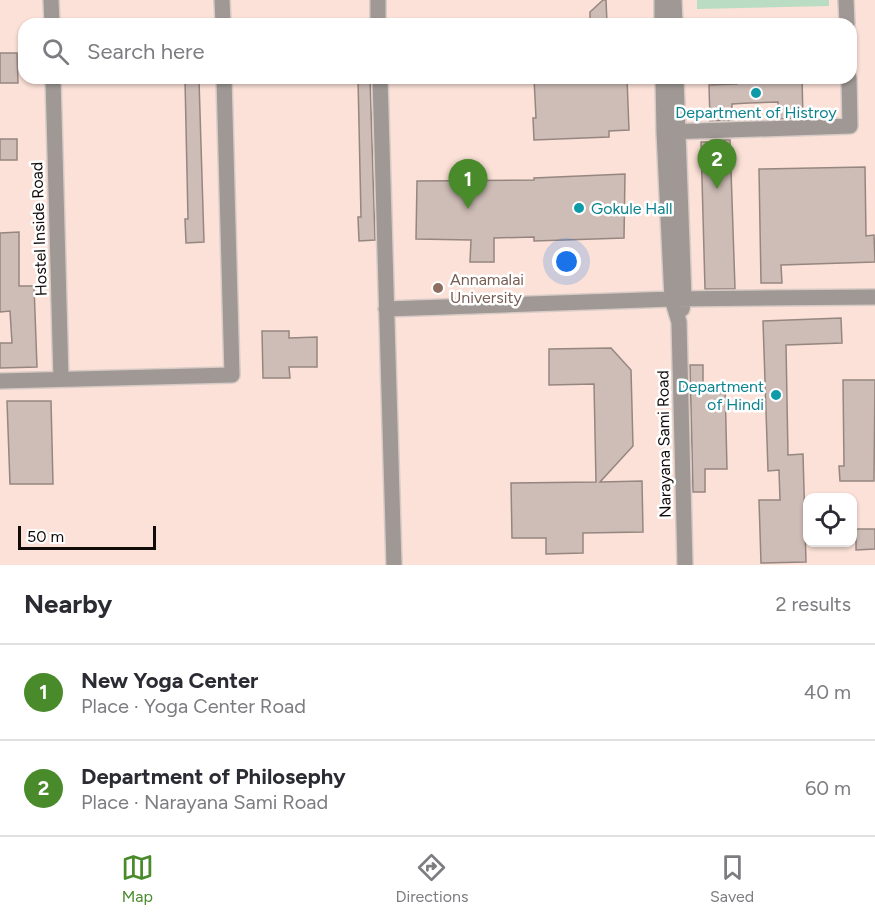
<!DOCTYPE html>
<html lang="en">
<head>
<meta charset="utf-8">
<style>
	body { margin:0; font-family:Figtree,sans-serif; background:#f2f2f3; color:#2b2b33 }
	.controls { position:absolute; right:18px; bottom:18px; display:grid; overflow:hidden; border-radius:12px; box-shadow:0 2px 4px #0004 }
	.controls button { width:54px; height:54px; display:grid; place-items:center; padding:0; border:0; border-bottom:2px solid #e1e1e2; background:#fff; color:#2b2b33; font:30px sans-serif }
	.scale { position:absolute; left:18px; bottom:15px; width:138px; box-sizing:border-box; padding-left:6px; border:3px solid #110b09; border-top:0; font-size:16px; line-height:21px; white-space:nowrap; color:#110b09; -webkit-text-stroke:4px #fff; paint-order:stroke }
	.you { position:absolute; left:567px; top:262px; width:21px; height:21px; margin:-15px; border:4px solid #fff; border-radius:50%; background:#1a73e8; box-shadow:0 0 0 9px #1a73e833 }
	.badge { display:grid; place-items:center; width:39px; height:39px; border-radius:50%; background:#498a2b; color:#fff; font-size:20px; font-weight:700 }
	.pin { position:absolute; translate:-50% -50px; filter:drop-shadow(0 2px 3px #0008) }
	.pin::after { content:''; position:absolute; top:32px; width:21px; height:18px; background:inherit; clip-path:polygon(0 0,100% 0,50% 100%) }
	.list { margin:0; padding:0; list-style:none }
	h2 { display:flex; justify-content:space-between; align-items:center; height:78px; margin:0; padding:0 24px; font-size:26px }
	h2 small { font-size:20px; font-weight:400; color:#7c7c81 }
	.list li { display:grid; grid-template-columns:39px 1fr auto; gap:18px; align-items:center; box-sizing:border-box; height:96px; padding:0 24px; border-top:2px solid #e1e1e2 }
	.list b { display:block; font-size:22px; white-space:nowrap }
	.list p { margin:0; font-size:20px; white-space:nowrap; color:#7c7c81 }
	.list em { font-size:20px; font-style:normal; color:#7c7c81 }
	.icon { flex:none; width:33px; height:33px; fill:none; stroke:currentColor; stroke-width:2; stroke-linecap:round; stroke-linejoin:round }
	.map { position:relative; flex:none; width:875px; height:565px; overflow:hidden }
	.search { position:absolute; background:#fff; box-shadow:0 2px 4px #0004; left:18px; right:18px; top:18px; height:66px; display:flex; align-items:center; gap:15px; box-sizing:border-box; padding:0 21px; border-radius:18px; color:#7c7c81; font-size:22px }
	.sheet { height:270px; background:#fff }
	nav { display:flex; justify-content:space-around; align-items:center; box-sizing:border-box; height:84px; border-top:2px solid #e1e1e2; background:#fff; font-size:16px; color:#7c7c81 }
	nav a { display:grid; justify-items:center; gap:3px }
	nav .on { color:#498a2b }
	.map>svg:first-child { display:block }
	.built { fill:#fbe1d7; fill-rule:evenodd }
	.green { fill:#badcc3 }
	.building { fill:#cebcb6; stroke:#968680; stroke-width:1.5 }
	.lines { fill:none; stroke-linecap:round; stroke-linejoin:round }
	.minor-casing { stroke:#d8cbc6; stroke-width:18 }
	.minor { stroke:#9f9894; stroke-width:15 }
	.culture-dot { fill:#0f9aa8; stroke:#fff; stroke-width:2 }
	.education-dot { fill:#8d6e63; stroke:#fff; stroke-width:2 }
	.labels { text-anchor:middle; dominant-baseline:central; stroke-width:5; stroke-linejoin:round; paint-order:stroke }
	.culture-label { font-size:16px; fill:#0d838f; stroke:#fff }
	.street-label { font-size:16px; fill:#110b09; stroke:#fff }
	.education-label { font-size:16px; fill:#785e54; stroke:#fff; text-anchor:start }
</style>
</head>
<body>
<div class="map">
<svg width="875" height="565" viewBox="0 0 875 565">
	<rect width="100%" height="100%" fill="#fef0ea"/>
	<path class="built" d="M 0,0 L 875,0 L 875,565 L 0,565 ZM 24,24 L 851,24 L 851,78 L 24,78 ZM 808,497 L 852,497 L 852,542 L 808,542 Z"/>
	<path class="green" d="M 697,0 L 829,0 L 829,6 L 697,9 Z"/>
	<path class="building" d="M 603,0 L 606,0 L 607,23 L 590,24 L 590,12 Z
		M 0,53 L 17,53 L 18,83 L 0,83 Z
		M 370,78 L 375,240 L 359,241 L 358,217 L 361,217 L 358,79 Z
		M 534,78 L 627,78 L 629,130 L 609,131 L 609,137 L 534,140 L 533,118 L 536,118 Z
		M 737,78 L 802,78 L 803,118 L 779,119 L 778,102 L 749,103 L 732,104 L 732,120 L 710,121 L 709,85 L 737,84 Z
		M 185,80 L 199,80 L 204,242 L 186,243 L 185,219 L 188,219 Z
		M 0,139 L 17,139 L 17,160 L 0,160 Z
		M 711,140 L 730,140 L 735,289 L 705,289 L 701,142 L 711,142 Z
		M 865,167 L 866,236 L 874,235 L 875,262 L 781,265 L 782,283 L 761,283 L 759,169 Z
		M 625,174 L 624,238 L 534,241 L 534,237 L 494,238 L 494,262 L 470,262 L 471,240 L 416,239 L 417,181 L 534,180 L 534,178 Z
		M 19,232 L 19,286 L 34,286 L 37,367 L 0,368 L 0,343 L 12,343 L 10,311 L 0,312 L 0,233 Z
		M 841,318 L 842,343 L 786,345 L 788,455 L 803,454 L 806,562 L 761,563 L 759,500 L 780,500 L 779,470 L 768,471 L 763,321 Z
		M 262,331 L 289,331 L 289,338 L 317,337 L 317,367 L 289,367 L 290,378 L 263,378 Z
		M 611,348 L 631,370 L 633,446 L 600,482 L 642,481 L 643,532 L 583,533 L 583,553 L 546,554 L 546,538 L 512,538 L 511,483 L 596,482 L 594,384 L 549,385 L 549,349 Z
		M 690,365 L 703,365 L 703,386 L 725,385 L 727,469 L 705,469 L 705,492 L 693,492 Z
		M 843,380 L 875,380 L 874,481 L 840,481 L 839,466 L 844,466 Z
		M 7,401 L 51,401 L 53,484 L 10,484 Z
		M 856,529 L 875,529 L 875,549 L 856,550 Z"/>
	<g class="lines">
		<defs>
			<path id="minor" d="M 51,0 L 52,24
				M 222,0 L 223,24
				M 378,0 L 378,24
				M 662,0 L 662,24
				M 674,0 L 675,24
				M 846,0 L 847,24
				M 53,78 L 61,379
				M 380,78 L 394,565
				M 663,78 L 664,132 L 672,299 L 679,322 L 685,565
				M 676,78 L 684,299 L 682,309
				M 667,132 L 850,126 L 849,78
				M 386,309 L 672,299 L 875,297
				M 0,381 L 232,375 L 224,78"/>
		</defs>
		<use href="#minor" class="minor-casing"/>
		<use href="#minor" class="minor"/>
	</g>
	<g class="culture-dot">
		<circle cx="756" cy="93" r="6"/>
		<circle cx="579" cy="208" r="6"/>
		<circle cx="776" cy="395" r="6"/>
	</g>
	<circle class="education-dot" cx="438" cy="288" r="6"/>
	<g class="labels">
		<g class="culture-label">
			<text x="756" y="112">Department of Histroy</text>
			<text x="591" y="208" text-anchor="start">Gokule Hall</text>
			<text x="764" y="386" text-anchor="end">Department<tspan x="764" dy="18">of Hindi</tspan></text>
		</g>
		<g class="street-label">
			<text transform="translate(39 229) rotate(-92)">Hostel Inside Road</text>
			<text transform="translate(664 444) rotate(-91)">Narayana Sami Road</text>
		</g>
		<g class="education-label">
			<text x="450" y="279">Annamalai<tspan x="450" dy="18">University</tspan></text>
		</g>
	</g>
</svg>
<div class="controls">
<button><svg class="icon" aria-label="locate" viewBox="0 0 24 24"><circle cx="12" cy="12" r="6"/><path d="M12 2v4M12 18v4M2 12h4M18 12h4"/></svg></button>
</div>
<div class="scale">50 m</div>
<div class="you"></div>
<div class="pin badge" style="left:468px;top:209px">1</div>
<div class="pin badge" style="left:717px;top:189px">2</div>
<div class="search"><svg class="icon" aria-label="search" viewBox="0 0 24 24"><circle cx="10" cy="10" r="6"/><path d="M15 15l6 6"/></svg>Search here</div>
</div>
<section class="sheet">
<h2>Nearby<small>2 results</small></h2>
<ul class="list">
<li><span class="badge">1</span><div><b>New Yoga Center</b><p>Place · Yoga Center Road</p></div><em>40 m</em></li>
<li><span class="badge">2</span><div><b>Department of Philosephy</b><p>Place · Narayana Sami Road</p></div><em>60 m</em></li>
</ul>
</section>
<nav>
<a class="on"><svg class="icon" aria-label="map" viewBox="0 0 24 24"><path d="M3 6l6-2 6 2 6-2v14l-6 2-6-2-6 2zM9 4v14M15 6v14"/></svg>Map</a>
<a><svg class="icon" aria-label="directions" viewBox="0 0 24 24"><path d="M12 3l9 9-9 9-9-9zM9 14v-3h6M13 9l2 2-2 2"/></svg>Directions</a>
<a><svg class="icon" aria-label="saved" viewBox="0 0 24 24"><path d="M7 4h10v16l-5-4-5 4z"/></svg>Saved</a>
</nav>
</body>
</html>
